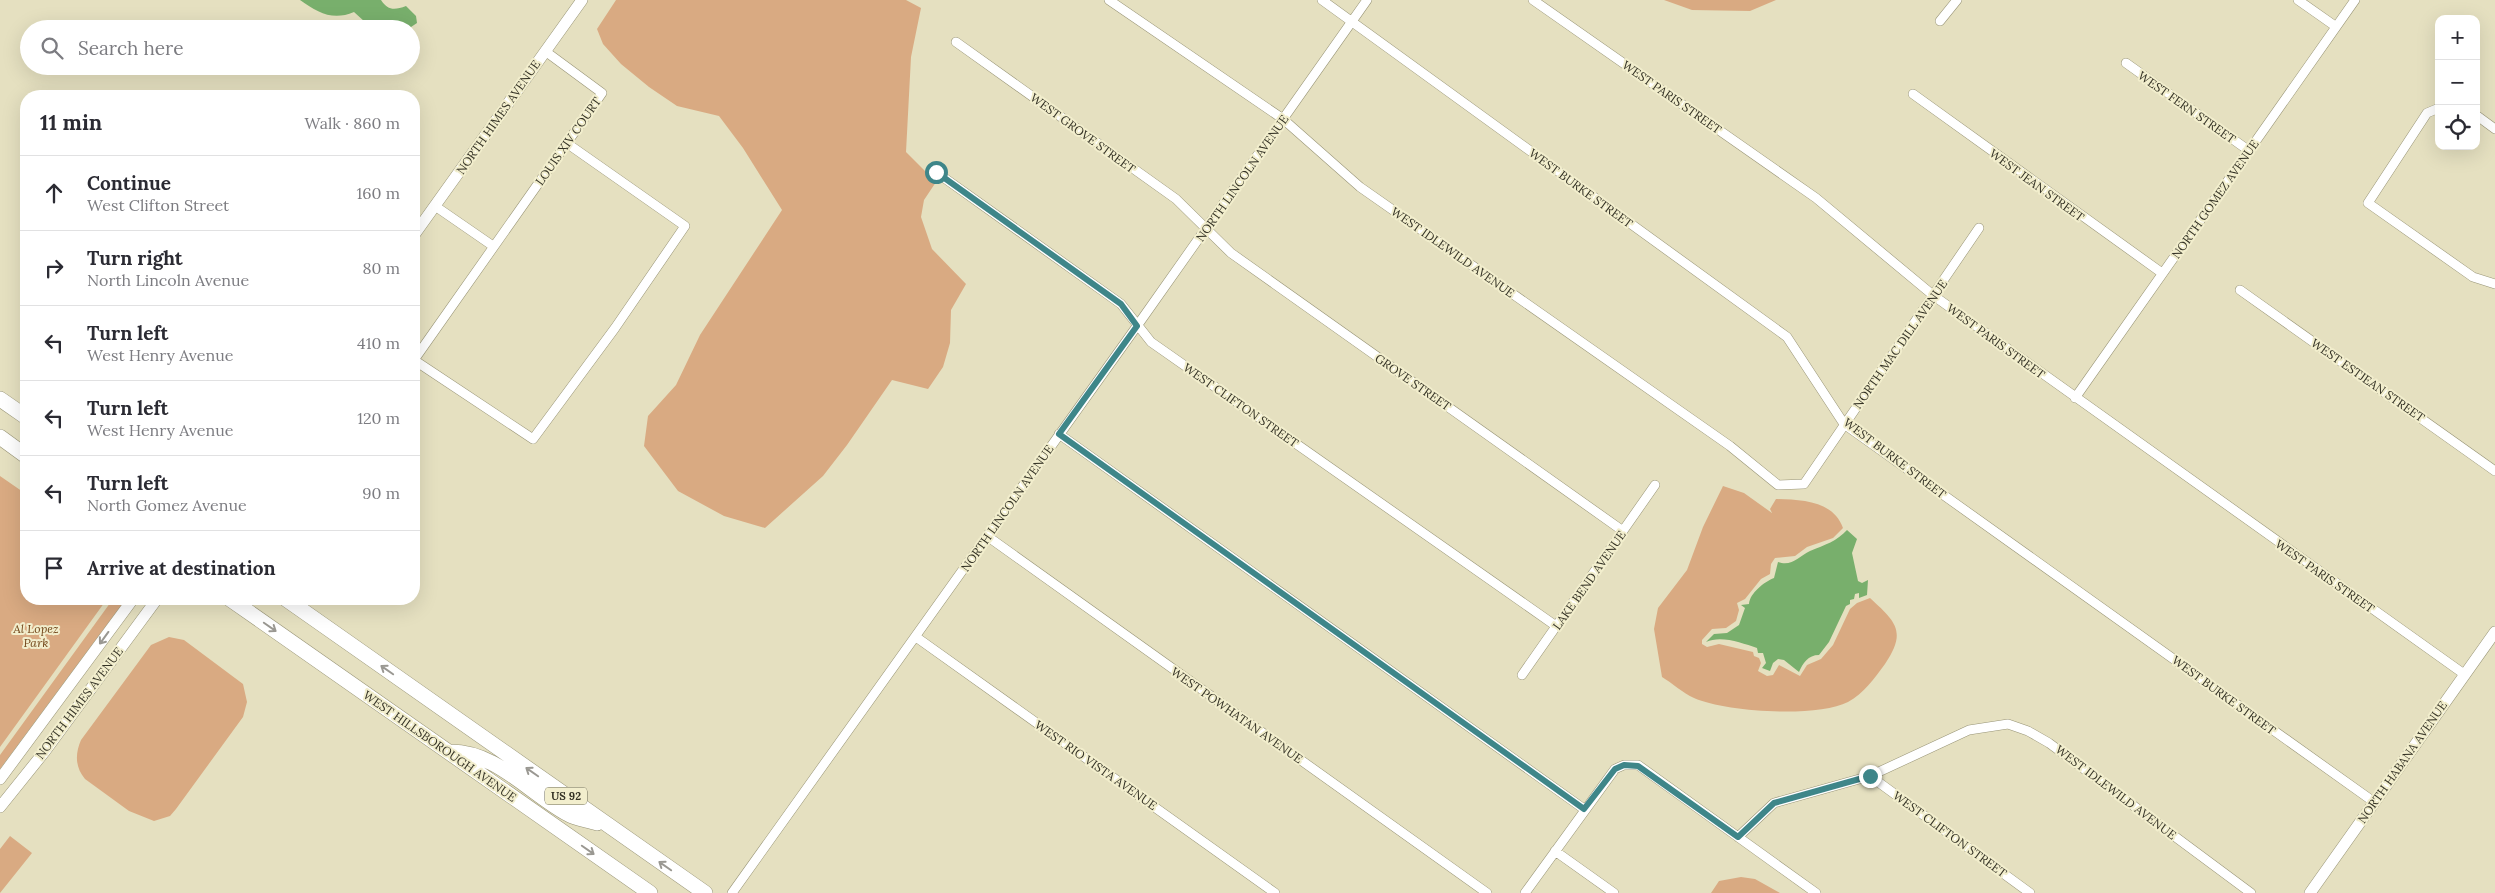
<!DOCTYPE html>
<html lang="en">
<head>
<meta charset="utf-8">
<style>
	body { margin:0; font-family:Lora,serif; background:#f2f2f3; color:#2b2b33 }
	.controls { position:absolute; right:15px; top:15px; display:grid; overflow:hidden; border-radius:10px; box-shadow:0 5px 20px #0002 }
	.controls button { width:45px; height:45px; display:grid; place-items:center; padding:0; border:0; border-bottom:1px solid #e1e1e2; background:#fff; color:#2b2b33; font:25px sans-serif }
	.stop { position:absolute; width:15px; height:15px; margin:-11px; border:4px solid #3e8689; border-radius:50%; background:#fff }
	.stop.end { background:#3e8689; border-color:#fff; box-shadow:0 1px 5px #0008 }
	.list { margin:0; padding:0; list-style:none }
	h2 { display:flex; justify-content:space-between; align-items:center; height:65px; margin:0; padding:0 20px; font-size:21px }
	h2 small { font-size:16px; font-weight:400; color:#7c7c81 }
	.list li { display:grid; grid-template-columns:32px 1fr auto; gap:15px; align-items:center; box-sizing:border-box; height:75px; padding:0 20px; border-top:1px solid #e1e1e2 }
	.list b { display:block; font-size:19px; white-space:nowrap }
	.list p { margin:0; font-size:16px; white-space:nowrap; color:#7c7c81 }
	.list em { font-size:16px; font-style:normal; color:#7c7c81 }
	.icon { flex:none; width:28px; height:28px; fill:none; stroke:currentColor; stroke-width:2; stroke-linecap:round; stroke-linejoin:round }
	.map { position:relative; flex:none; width:2495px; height:893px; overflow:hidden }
	.search { position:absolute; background:#fff; box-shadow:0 5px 20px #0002; left:20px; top:20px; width:400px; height:55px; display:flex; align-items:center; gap:12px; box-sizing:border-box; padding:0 18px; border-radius:28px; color:#7c7c81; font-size:19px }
	.panel { position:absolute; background:#fff; box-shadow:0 5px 20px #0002; left:20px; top:90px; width:400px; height:515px; border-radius:20px }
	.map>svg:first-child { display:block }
	.green { fill:#d9aa82 }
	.water { fill:#78af6c }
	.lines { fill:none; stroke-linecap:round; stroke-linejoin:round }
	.minor-casing { stroke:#989476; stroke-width:10 }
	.tertiary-casing { stroke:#989476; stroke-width:12 }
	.primary-casing { stroke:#989476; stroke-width:16 }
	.minor { stroke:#fff; stroke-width:9 }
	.tertiary { stroke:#fff; stroke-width:11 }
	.primary { stroke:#fff; stroke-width:15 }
	.oneway { stroke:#9a9892 }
	.route { stroke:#3e8689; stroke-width:6 }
	.labels { text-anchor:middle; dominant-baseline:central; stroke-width:4; stroke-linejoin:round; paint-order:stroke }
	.shield { fill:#f2eecd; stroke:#6d6a57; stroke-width:1 }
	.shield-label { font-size:11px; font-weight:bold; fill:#343225 }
	.street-label { font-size:12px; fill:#343225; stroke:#f2eecd }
	.park-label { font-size:12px; font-style:italic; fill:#73471a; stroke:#f2eecd }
</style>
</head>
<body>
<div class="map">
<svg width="2495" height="893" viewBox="0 0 2495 893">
	<rect width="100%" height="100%" fill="#e5e0c0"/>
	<path class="green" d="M 616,0 L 906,0 L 921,8 L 911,57 L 906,152 L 936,182 L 924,200 L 921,217 L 932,249 L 966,284 L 951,310 L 950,343 L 943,367 L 928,389 L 892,380 L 847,445 L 823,476 L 765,528 L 724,516 L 678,491 L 644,446 L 648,416 L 676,385 L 700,335 L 782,210 L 743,148 L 719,116 L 677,106 L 649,87 L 621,64 L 603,44 L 597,29 Z
		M 1664,0 L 1776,0 L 1750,11 L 1692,10 Z
		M 0,476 L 26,494 L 26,599 L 107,599 L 0,747 Z
		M 1723,486 L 1744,493 L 1772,513 L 1770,509 L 1776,499 C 1801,500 1833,500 1843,528 L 1833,538 L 1807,547 L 1795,556 L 1775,558 L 1771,564 L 1770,574 L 1761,579 L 1745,599 L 1737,603 L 1739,610 L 1736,621 L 1726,628 L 1712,629 L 1702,640 L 1702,644 L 1707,647 L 1719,644 L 1753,652 L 1754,656 L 1759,658 L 1761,663 L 1758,671 L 1767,676 L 1773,675 L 1779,665 L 1800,676 L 1807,665 L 1821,659 L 1833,645 L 1850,609 L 1857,603 L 1870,598 C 1896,622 1907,631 1885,664 C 1874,679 1864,693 1848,702 C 1817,718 1726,712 1694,698 C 1683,693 1672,683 1662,677 L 1654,629 L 1658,608 L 1687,570 L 1703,527 Z
		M 113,599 L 126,599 L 0,769 L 0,755 Z
		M 169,637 L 184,640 L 243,684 L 247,702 L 243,717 L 176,809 L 170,816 L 154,821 L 129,811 L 85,779 C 75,767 75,754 81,740 L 151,645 Z
		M 10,836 L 32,853 L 0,893 L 0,849 Z
		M 1741,877 L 1755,879 L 1780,893 L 1711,893 L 1719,881 Z"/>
	<path class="water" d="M 300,0 L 381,0 C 388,11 395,10 406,6 L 416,16 L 417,23 L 408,29 L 390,29 L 385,20 L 379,22 L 365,22 L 354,12 C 333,21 318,13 300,0 Z
		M 1847,530 L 1857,539 L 1852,553 L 1858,581 L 1862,583 L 1868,580 L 1867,595 L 1859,598 L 1859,593 L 1855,594 L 1854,599 L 1850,600 L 1850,604 L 1846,606 L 1829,642 L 1819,655 C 1808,655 1803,663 1799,672 L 1784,660 L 1778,659 L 1773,663 L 1770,671 L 1762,668 L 1766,663 L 1763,653 L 1758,653 L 1757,648 C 1742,643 1721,635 1706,642 L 1714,634 L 1727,633 L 1739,625 L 1745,608 L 1741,605 L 1749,604 C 1750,593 1764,582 1774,578 L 1778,562 C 1792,567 1799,556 1810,551 C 1825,545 1837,541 1847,530 Z"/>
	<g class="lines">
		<defs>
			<path id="minor" d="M 1109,0 L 1283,119 L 1360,187 L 1730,446 L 1778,485 L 1804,484 L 1979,228
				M 1322,0 L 1787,337 L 1844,424 L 2374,802
				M 1533,0 L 1816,198 L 1934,296 L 2464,674
				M 2298,0 L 2335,26
				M 1940,21 L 1957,0
				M 956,42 L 1176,199 L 1231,253 L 1623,531
				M 2126,63 L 2248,150
				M 1913,94 L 2162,273
				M 2439,108 L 2427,113 L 2368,203 L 2473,277 L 2495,284
				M 2476,115 L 2495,129
				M 936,172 L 1121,304 L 1151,342 L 1556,626
				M 435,206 L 493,246
				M 2240,290 L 2495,471
				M 414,360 L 533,439 L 615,328 L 685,226 L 568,144
				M 414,360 L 602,93 L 545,51
				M 2075,398 L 2355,0
				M 1059,434 L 1584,809
				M 987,536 L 1487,893
				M 916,637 L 1275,893
				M 1522,675 L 1655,485
				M 1870,776 L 2030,893
				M 1738,837 L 1774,803 L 1870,776 L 1969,730 L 2008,724 L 2028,731 L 2049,743 L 2251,893
				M 1555,851 L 1614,893
				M 732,893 L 1137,326 L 1367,0
				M 1525,893 L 1615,769 L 1624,765 L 1638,765 L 1816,893"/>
			<path id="tertiary" d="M 414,235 L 582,0
				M 0,779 L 133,599
				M 0,807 L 45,751 L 157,599
				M 2310,893 L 2495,632"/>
			<path id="primary" d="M 0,399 L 26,417
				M 0,437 L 26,456
				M 230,599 L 650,893
				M 286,599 L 705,893
				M 449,752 C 496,751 529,793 568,814 C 576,819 588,820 597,823"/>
		</defs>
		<use href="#minor" class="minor-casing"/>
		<use href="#tertiary" class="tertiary-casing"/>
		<use href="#primary" class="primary-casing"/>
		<use href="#minor" class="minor"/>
		<use href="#tertiary" class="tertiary"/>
		<use href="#primary" class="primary"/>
	</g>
	<defs><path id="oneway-shaft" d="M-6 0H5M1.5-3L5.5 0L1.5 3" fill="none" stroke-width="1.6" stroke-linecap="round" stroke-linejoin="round" transform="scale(1.25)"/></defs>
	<g class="oneway">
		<use href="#oneway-shaft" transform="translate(270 627) rotate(35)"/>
		<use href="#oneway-shaft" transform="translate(104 638) rotate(126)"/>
		<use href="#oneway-shaft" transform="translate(387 670) rotate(-145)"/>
		<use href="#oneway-shaft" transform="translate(532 772) rotate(-145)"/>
		<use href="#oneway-shaft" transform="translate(588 850) rotate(35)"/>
		<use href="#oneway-shaft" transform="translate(665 866) rotate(-145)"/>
	</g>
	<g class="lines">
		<path class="route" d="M 936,172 L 1121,304 L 1137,326 L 1059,434 L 1584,809 L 1615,769 L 1624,765 L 1638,766 L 1738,837 L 1774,803 L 1870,776"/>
	</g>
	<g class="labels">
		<rect class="shield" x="545" y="787.5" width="42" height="17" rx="4"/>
		<g class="shield-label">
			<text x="566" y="796">US 92</text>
		</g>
		<g class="street-label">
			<text transform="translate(1672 97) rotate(35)">WEST PARIS STREET</text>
			<text transform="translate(2187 107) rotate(35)">WEST FERN STREET</text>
			<text transform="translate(498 117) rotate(-55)">NORTH HIMES AVENUE</text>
			<text transform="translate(1083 133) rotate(36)">WEST GROVE STREET</text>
			<text transform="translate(568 141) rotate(-55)">LOUIS XIV COURT</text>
			<text transform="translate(1242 178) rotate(-55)">NORTH LINCOLN AVENUE</text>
			<text transform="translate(2037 185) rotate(36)">WEST JEAN STREET</text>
			<text transform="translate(1581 188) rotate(36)">WEST BURKE STREET</text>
			<text transform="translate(2215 199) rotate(-55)">NORTH GOMEZ AVENUE</text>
			<text transform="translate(1453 252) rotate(35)">WEST IDLEWILD AVENUE</text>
			<text transform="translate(1996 341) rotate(36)">WEST PARIS STREET</text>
			<text transform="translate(1900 344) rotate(-55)">NORTH MAC DILL AVENUE</text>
			<text transform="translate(2368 380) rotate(35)">WEST ESTJEAN STREET</text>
			<text transform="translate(1413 382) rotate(35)">GROVE STREET</text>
			<text transform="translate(1241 405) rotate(35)">WEST CLIFTON STREET</text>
			<text transform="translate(1895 458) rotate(37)">WEST BURKE STREET</text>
			<text transform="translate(1007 508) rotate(-55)">NORTH LINCOLN AVENUE</text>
			<text transform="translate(2325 576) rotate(35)">WEST PARIS STREET</text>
			<text transform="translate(1589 580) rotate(-55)">LAKE BEND AVENUE</text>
			<text transform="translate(2224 695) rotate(36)">WEST BURKE STREET</text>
			<text transform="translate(79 703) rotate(-53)">NORTH HIMES AVENUE</text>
			<text transform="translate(1237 715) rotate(35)">WEST POWHATAN AVENUE</text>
			<text transform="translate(440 746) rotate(35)">WEST HILLSBOROUGH AVENUE</text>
			<text transform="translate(2402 762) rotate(-55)">NORTH HABANA AVENUE</text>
			<text transform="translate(1096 765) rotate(35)">WEST RIO VISTA AVENUE</text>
			<text transform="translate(2116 792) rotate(37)">WEST IDLEWILD AVENUE</text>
			<text transform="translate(1950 834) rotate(36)">WEST CLIFTON STREET</text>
		</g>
		<g class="park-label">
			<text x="36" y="628">Al Lopez<tspan x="36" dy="14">Park</tspan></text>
		</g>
	</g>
</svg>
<div class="controls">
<button>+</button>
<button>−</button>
<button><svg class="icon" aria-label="locate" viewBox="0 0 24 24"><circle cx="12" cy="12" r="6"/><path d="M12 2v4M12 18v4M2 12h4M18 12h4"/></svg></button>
</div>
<div class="stop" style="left:936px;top:172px"></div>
<div class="stop end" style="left:1870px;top:776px"></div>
<div class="search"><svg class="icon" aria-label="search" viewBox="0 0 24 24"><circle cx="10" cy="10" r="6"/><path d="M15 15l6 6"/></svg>Search here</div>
<section class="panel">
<h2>11 min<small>Walk · 860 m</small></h2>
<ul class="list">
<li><svg class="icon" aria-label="ahead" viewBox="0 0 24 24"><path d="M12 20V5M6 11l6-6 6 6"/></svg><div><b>Continue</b><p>West Clifton Street</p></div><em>160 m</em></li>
<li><svg class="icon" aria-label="right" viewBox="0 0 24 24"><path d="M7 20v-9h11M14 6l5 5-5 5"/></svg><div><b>Turn right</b><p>North Lincoln Avenue</p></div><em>80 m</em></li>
<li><svg class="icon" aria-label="left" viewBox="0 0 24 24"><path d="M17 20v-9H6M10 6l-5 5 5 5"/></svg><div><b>Turn left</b><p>West Henry Avenue</p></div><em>410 m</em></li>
<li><svg class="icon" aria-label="left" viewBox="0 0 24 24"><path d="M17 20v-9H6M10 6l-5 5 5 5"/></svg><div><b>Turn left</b><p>West Henry Avenue</p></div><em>120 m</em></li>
<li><svg class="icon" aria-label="left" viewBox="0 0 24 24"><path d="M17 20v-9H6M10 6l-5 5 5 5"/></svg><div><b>Turn left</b><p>North Gomez Avenue</p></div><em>90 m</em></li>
<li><svg class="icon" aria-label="arrive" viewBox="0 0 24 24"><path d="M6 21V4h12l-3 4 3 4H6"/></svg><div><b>Arrive at destination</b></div></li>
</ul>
</section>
</div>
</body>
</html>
